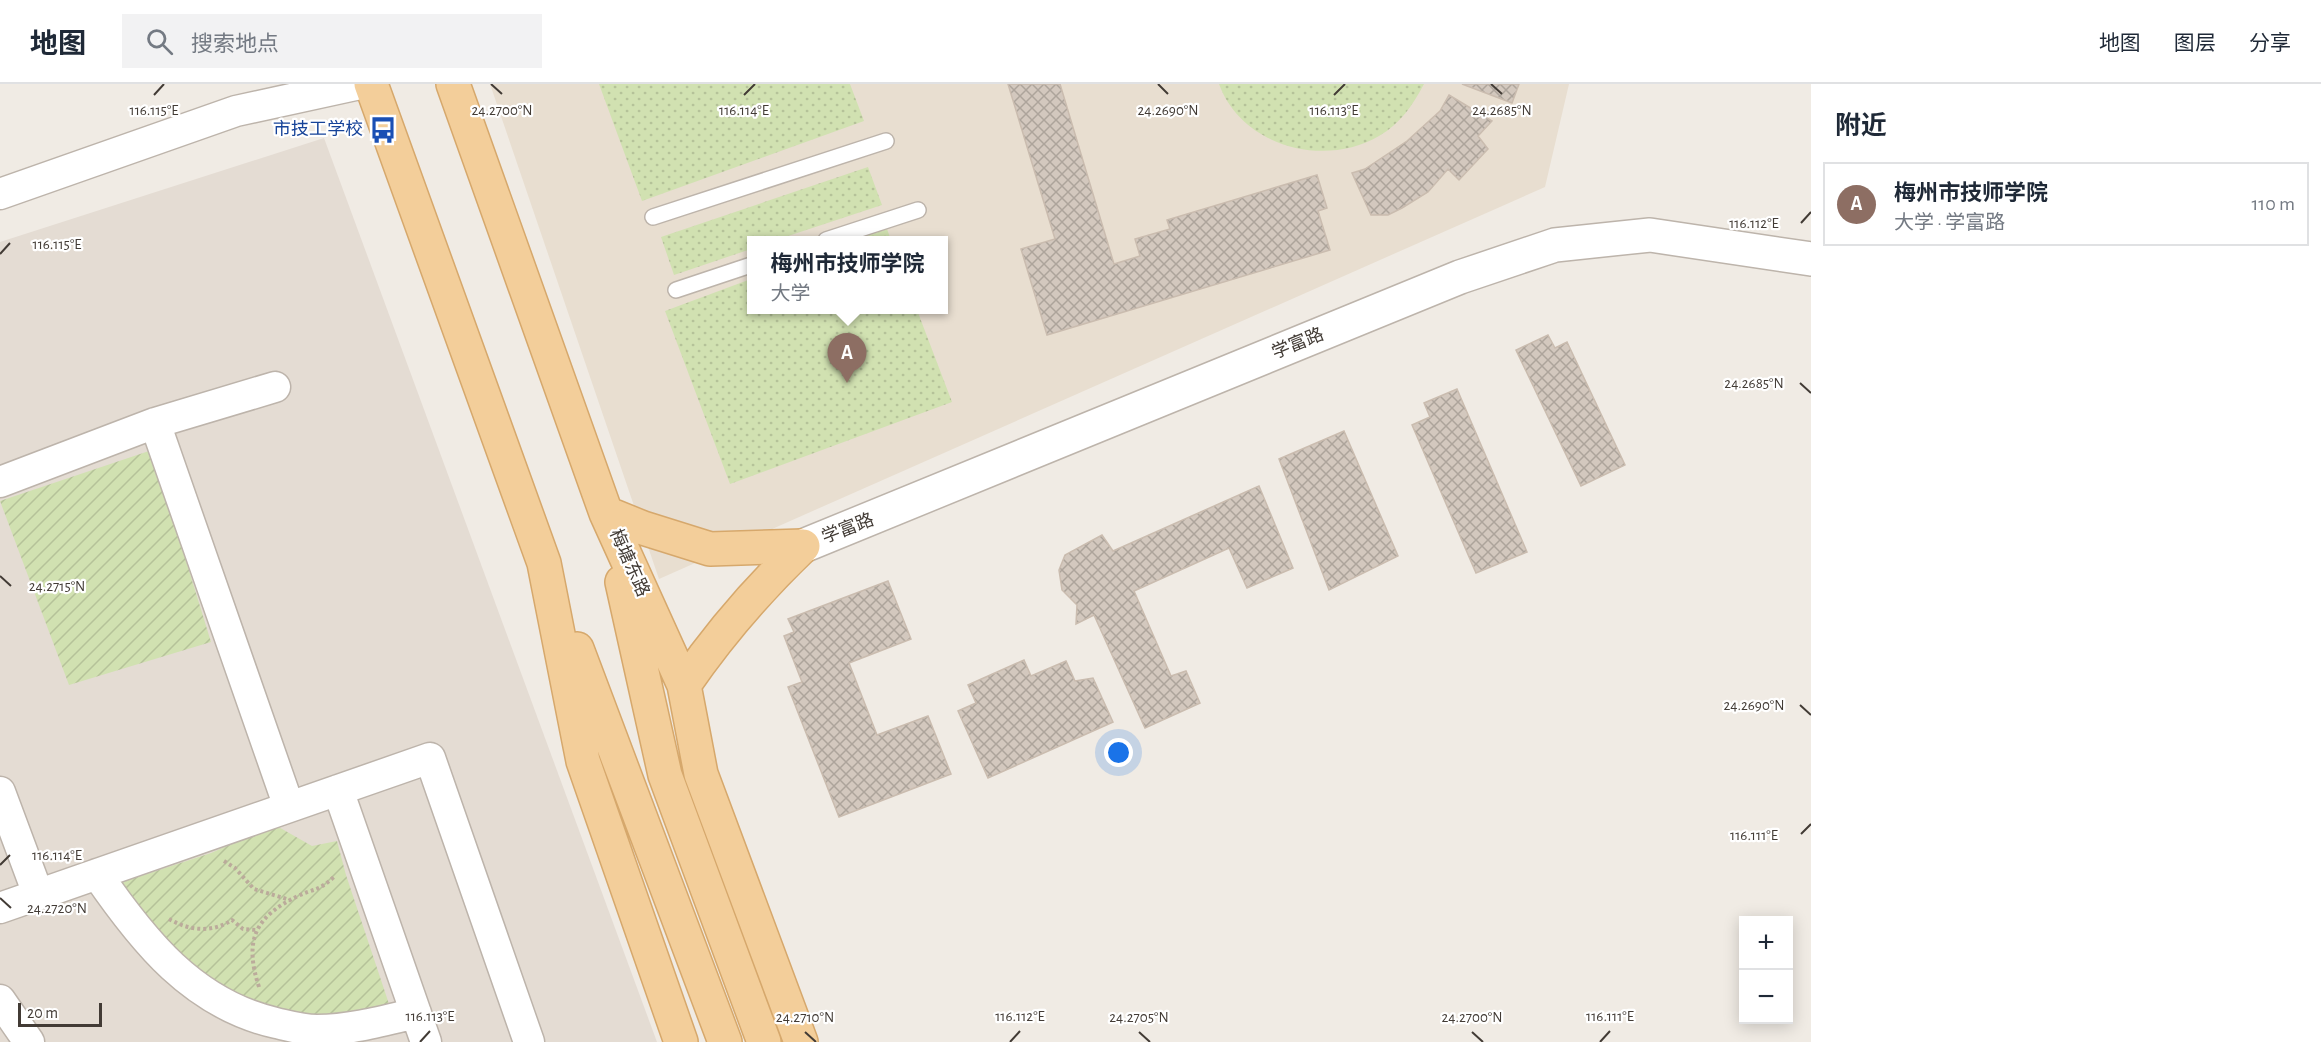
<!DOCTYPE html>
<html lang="zh">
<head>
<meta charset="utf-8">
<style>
	body { margin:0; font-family:"Alegreya Sans","Noto Sans SC",sans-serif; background:#f2f2f3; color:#1f2937 }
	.controls { position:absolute; right:18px; bottom:18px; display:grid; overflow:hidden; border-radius:0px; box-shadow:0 3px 15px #0003 }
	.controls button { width:54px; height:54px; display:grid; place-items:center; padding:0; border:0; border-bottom:2px solid #e0e1e3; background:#fff; color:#1f2937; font:30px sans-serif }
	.scale { position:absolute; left:18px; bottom:15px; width:84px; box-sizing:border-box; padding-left:6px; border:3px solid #423b35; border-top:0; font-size:16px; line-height:21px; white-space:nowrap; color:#423b35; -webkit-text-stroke:4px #fff; paint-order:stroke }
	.you { position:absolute; left:1119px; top:669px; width:21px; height:21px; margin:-15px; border:4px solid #fff; border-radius:50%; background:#1a73e8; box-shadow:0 0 0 9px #1a73e833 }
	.badge { display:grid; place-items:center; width:39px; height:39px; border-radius:50%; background:#e32c28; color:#fff; font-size:20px; font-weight:700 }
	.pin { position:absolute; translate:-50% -50px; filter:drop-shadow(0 2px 3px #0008) }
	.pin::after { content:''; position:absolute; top:32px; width:21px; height:18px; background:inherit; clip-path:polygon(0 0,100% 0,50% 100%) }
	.popup { position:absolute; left:747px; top:152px; width:201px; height:78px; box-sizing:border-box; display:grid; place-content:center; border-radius:0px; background:#fff; filter:drop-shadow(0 2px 4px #0005); font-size:20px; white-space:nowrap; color:#747a83 }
	.popup b { font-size:22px; color:#1f2937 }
	.popup::after { content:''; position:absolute; left:50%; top:100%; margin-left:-12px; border:12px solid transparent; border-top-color:#fff }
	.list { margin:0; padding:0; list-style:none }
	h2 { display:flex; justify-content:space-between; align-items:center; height:78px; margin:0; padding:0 24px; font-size:26px }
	h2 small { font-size:20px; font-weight:400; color:#747a83 }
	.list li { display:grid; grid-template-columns:39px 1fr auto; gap:18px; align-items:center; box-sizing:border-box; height:84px; margin:0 12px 12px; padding:0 12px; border:2px solid #e0e1e3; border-radius:0px }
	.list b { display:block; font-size:22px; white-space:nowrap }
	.list p { margin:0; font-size:20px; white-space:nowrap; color:#747a83 }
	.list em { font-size:20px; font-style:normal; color:#747a83 }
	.icon { flex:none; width:33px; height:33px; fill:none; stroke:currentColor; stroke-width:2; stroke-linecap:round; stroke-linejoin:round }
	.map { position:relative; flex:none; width:1811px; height:958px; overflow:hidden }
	header { display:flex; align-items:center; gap:36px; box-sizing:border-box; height:84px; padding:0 30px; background:#fff; border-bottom:2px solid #e0e1e3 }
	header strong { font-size:28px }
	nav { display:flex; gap:33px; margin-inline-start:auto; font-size:21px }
	.search { width:420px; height:54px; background:#f2f2f3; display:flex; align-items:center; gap:15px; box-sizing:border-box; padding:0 21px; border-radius:0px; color:#747a83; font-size:22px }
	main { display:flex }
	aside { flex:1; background:#fff }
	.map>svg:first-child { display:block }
	.residential { fill:#e4dcd3 }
	.education { fill:#e8ded0; fill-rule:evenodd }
	.grass { fill:url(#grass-dots) }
	.garden { fill:url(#garden-furrows) }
	.building { fill:url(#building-cross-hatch); stroke:#cabcaf; stroke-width:1.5 }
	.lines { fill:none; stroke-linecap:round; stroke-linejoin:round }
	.service-casing { stroke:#bdb4ab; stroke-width:18 }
	.minor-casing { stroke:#bdb4ab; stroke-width:33 }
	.tertiary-casing { stroke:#bdb4ab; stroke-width:36 }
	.primary-casing { stroke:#d6a86c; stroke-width:36 }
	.path { stroke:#bbab9b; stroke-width:4; stroke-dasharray:3 3; stroke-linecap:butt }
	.service { stroke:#fff; stroke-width:15 }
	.minor { stroke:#fff; stroke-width:30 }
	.tertiary { stroke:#fff; stroke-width:33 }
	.primary { stroke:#f3ce9a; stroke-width:33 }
	.ticks { fill:none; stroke:#423b35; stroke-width:2 }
	.labels { text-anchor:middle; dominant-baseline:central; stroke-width:4.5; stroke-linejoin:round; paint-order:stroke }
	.transit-label { font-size:18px; fill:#164399; stroke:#fff; text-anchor:end }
	.street-label { font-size:18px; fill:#423b35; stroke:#fff }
	.ticks-label { font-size:15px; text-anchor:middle; fill:#423b35; stroke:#fff; stroke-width:4.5; stroke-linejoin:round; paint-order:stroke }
</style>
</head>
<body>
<header>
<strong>地图</strong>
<div class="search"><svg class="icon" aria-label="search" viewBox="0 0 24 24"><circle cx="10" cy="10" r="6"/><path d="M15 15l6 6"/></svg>搜索地点</div>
<nav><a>地图</a><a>图层</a><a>分享</a></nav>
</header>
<main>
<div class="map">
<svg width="1811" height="958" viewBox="0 0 1811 958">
	<defs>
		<pattern id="grass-dots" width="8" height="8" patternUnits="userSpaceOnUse" patternTransform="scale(1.5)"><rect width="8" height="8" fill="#d1e1b1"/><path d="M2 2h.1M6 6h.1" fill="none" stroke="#b5c299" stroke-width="1.8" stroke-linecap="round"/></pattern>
		<pattern id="garden-furrows" width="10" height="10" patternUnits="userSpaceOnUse" patternTransform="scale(1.5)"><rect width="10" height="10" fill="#d1e1b1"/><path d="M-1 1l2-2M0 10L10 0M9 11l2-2" fill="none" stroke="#b5c299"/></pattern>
		<pattern id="building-cross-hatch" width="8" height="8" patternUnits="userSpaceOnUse" patternTransform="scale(1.5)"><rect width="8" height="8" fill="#d3c8be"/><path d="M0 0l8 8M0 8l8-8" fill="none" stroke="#ada49b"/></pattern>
	</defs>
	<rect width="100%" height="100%" fill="#f0ebe4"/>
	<path class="residential" d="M 324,54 L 657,958 L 0,958 L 0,158 Z"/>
	<path class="education" d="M 490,0 L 1569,0 L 1545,103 L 659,495 ZM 751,156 L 943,156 L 943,226 L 751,226 Z"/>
	<path class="grass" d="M 599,0 L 850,0 L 864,37 L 642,117 Z
		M 1219,0 L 1424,0 C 1413,21 1400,40 1379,52 C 1325,84 1242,63 1219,0 Z
		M 868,83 L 882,121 L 776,156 L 751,156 L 751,165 L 674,191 L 661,153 Z
		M 887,145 L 891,156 L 854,156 Z
		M 751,195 L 751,226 L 917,226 L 952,318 L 730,400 L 665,227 Z"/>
	<path class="garden" d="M 152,366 L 211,558 L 69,601 L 0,417 Z
		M 275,741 L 312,762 L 337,757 L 346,791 L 390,923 L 345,935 L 268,926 L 199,892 L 113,801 L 211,769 Z"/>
	<path class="building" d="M 1008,0 L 1060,0 L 1114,180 L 1140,172 L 1135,155 L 1170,145 L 1167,136 L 1317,91 L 1327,124 L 1318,127 L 1330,166 L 1047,251 L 1021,165 L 1055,155 Z
		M 1462,0 L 1519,0 L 1512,19 Z
		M 1449,11 L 1492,37 L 1478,52 L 1488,65 L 1459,96 L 1448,85 L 1428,108 L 1402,124 L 1388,131 L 1371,131 L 1352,89 L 1365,85 L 1407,57 L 1440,27 Z
		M 1548,251 L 1555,264 L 1567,258 L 1625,381 L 1581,402 L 1516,266 Z
		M 1457,305 L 1527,468 L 1476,489 L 1412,341 L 1430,333 L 1424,319 Z
		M 1344,347 L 1398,472 L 1329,506 L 1279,375 Z
		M 1259,402 L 1293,484 L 1247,504 L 1229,464 L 1134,507 L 1171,592 L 1186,587 L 1200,619 L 1145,644 L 1094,531 L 1076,540 L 1077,521 L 1062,506 L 1059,486 L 1065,471 L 1102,451 L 1113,467 Z
		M 888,497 L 911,555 L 849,579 L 877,651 L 928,632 L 951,690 L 839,733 L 788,603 L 802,598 L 784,552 L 794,548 L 788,535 Z
		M 1024,576 L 1031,592 L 1066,577 L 1075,597 L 1093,594 L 1113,638 L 988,694 L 958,627 L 976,619 L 968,601 Z"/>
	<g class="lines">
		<defs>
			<path id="service" d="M 653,133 L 886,57
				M 826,156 L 918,126
				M 676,206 L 751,181"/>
			<path id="minor" d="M 0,110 L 236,27 L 360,0
				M 155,339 L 289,723
				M 0,398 L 155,339 L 275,303
				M 338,706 L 426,958
				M 0,708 L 38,810
				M 97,790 C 143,857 193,920 276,939 C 289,942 303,946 317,946 C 351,946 383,937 416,929
				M 0,824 L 430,674 L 529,958
				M 0,916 L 29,958"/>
			<path id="tertiary" d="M 803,462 L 1460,193 L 1555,161 L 1650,151 L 1811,175"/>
			<path id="primary" d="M 371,0 L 544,479 L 583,677 L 681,958
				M 453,0 L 606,429 L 684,601 L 701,690 L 801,958
				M 606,429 L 643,444 L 710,465 L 803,462
				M 622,498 L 665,691 L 764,958
				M 577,565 L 725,958
				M 684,601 C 719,550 758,505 803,462"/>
		</defs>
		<use href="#service" class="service-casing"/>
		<use href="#minor" class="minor-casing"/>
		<use href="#tertiary" class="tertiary-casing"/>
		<use href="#primary" class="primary-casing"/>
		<path class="path" d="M 224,777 L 235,784 L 254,805 L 290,816
			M 169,835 C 190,847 212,849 232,836 L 243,845 L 257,846
			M 259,903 C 244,857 254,833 298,812 C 315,804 317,808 334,793"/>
		<use href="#service" class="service"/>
		<use href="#minor" class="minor"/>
		<use href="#tertiary" class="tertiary"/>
		<use href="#primary" class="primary"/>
	</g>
	<path class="ticks" d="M 491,0 L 502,10M 1158,0 L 1168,10M 1491,0 L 1502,10M 154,11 L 164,0M 744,11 L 755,0M 1334,11 L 1345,0M 1801,139 L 1811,128M 0,170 L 10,159M 1800,299 L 1811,309M 0,492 L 11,502M 1800,621 L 1811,631M 1801,750 L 1811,740M 0,781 L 10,771M 0,814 L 11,824M 805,948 L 816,958M 1139,948 L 1150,958M 1472,948 L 1483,958M 420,958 L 430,947M 1010,958 L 1020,947M 1600,958 L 1610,947"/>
	<defs>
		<symbol id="bus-bare" viewBox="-9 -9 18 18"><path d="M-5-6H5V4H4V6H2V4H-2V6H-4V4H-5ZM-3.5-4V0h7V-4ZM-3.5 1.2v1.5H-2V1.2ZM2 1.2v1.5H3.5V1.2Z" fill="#1a4fb4" stroke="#fff" stroke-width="2.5" paint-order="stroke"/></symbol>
	</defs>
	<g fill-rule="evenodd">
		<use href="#bus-bare" x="364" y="27" width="38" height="38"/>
	</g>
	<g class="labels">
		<g class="transit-label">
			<text x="363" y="46">市技工学校</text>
		</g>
		<g class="street-label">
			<text transform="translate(1298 260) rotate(-22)">学富路</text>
			<text transform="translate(848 445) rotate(-21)">学富路</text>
			<text transform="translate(629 479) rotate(66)">梅塘东路</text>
		</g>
	</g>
	<g class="ticks-label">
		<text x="502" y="31">24.2700°N</text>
		<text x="1168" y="31">24.2690°N</text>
		<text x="1502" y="31">24.2685°N</text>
		<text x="154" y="31">116.115°E</text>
		<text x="744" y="31">116.114°E</text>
		<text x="1334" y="31">116.113°E</text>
		<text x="1754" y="144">116.112°E</text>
		<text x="57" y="165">116.115°E</text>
		<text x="1754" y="304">24.2685°N</text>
		<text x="57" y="507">24.2715°N</text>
		<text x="1754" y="626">24.2690°N</text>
		<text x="1754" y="756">116.111°E</text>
		<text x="57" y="776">116.114°E</text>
		<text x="57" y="829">24.2720°N</text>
		<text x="430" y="937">116.113°E</text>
		<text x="1020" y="937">116.112°E</text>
		<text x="1610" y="937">116.111°E</text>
		<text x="805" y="938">24.2710°N</text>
		<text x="1139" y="938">24.2705°N</text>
		<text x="1472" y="938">24.2700°N</text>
	</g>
</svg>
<div class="controls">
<button>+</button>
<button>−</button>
</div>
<div class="scale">20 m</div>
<div class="you"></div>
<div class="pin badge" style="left:847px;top:299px;background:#8d6e63">A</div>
<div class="popup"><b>梅州市技师学院</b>大学</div>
</div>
<aside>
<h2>附近<small></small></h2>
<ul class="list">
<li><span class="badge" style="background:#8d6e63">A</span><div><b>梅州市技师学院</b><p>大学 · 学富路</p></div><em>110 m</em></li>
</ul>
</aside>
</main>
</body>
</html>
